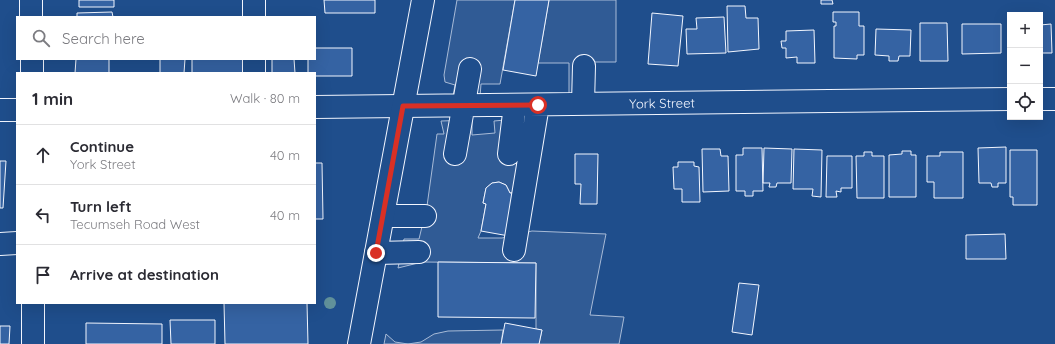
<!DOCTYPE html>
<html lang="en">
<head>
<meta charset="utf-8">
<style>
	body { margin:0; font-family:Quicksand,sans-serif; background:#f2f2f3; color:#2b2b33 }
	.controls { position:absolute; right:12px; top:12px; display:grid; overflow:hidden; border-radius:0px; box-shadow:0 4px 16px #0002 }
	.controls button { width:36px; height:36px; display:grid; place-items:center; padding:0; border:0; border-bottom:1px solid #e1e1e2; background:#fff; color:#2b2b33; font:20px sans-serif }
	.stop { position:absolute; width:12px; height:12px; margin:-9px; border:3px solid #d93025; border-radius:50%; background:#fff }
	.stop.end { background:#d93025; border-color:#fff; box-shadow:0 1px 4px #0008 }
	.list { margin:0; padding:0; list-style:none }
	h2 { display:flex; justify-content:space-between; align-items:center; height:52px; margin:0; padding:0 16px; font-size:17px }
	h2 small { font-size:13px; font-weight:400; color:#7c7c81 }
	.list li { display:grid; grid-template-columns:26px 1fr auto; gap:12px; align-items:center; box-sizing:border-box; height:60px; padding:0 16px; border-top:1px solid #e1e1e2 }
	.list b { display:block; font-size:15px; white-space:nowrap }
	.list p { margin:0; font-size:13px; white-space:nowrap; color:#7c7c81 }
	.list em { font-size:13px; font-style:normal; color:#7c7c81 }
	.icon { flex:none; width:22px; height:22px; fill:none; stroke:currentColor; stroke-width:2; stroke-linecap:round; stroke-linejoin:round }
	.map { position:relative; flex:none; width:1055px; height:344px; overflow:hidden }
	.search { position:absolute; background:#fff; box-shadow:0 4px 16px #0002; left:16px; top:16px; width:300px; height:44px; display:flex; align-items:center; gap:10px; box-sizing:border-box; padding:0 14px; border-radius:0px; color:#7c7c81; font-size:15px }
	.panel { position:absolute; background:#fff; box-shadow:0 4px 16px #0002; left:16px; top:72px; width:300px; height:232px; border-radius:0px }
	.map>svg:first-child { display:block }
	.parking { fill:#305b95; stroke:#a8bbd7 }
	.building { fill:#3563a3; stroke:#f2f6ff }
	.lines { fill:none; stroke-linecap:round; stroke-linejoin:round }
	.minor-casing { stroke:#f2f6ff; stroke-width:24 }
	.major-casing { stroke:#f2f6ff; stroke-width:24 }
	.minor { stroke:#1f4e8c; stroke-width:22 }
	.major { stroke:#1f4e8c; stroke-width:22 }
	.tree { fill:#61919a }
	.route { stroke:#d93025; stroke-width:5 }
	.labels { text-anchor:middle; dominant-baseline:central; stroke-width:3; stroke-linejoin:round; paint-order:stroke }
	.street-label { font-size:13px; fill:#f2f6ff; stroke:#1f4e8c }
</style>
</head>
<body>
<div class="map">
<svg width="1055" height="344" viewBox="0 0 1055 344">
	<rect width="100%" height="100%" fill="#1f4e8c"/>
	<path class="parking" d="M 457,0 L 515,0 L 500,84 L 481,84 L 480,97 L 453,96 L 455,85 L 445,82 L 444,75 Z
		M 549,0 L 616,0 L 616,62 L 594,62 L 593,98 L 569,97 L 569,63 L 538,63 Z
		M 527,118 L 513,193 L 510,193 L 506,185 L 499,182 L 492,183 L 486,188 L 483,203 L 486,204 L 481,231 L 478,238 L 502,238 L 532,231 L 606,234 L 590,315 L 624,317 L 619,344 L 539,344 L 542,330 L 536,329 L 536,263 L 422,262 L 398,268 L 404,239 L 419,239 L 427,206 L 437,134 L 444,134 L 441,121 L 472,120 L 472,135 L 495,133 L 494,121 Z
		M 503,330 L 501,344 L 384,344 L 386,334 L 395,342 L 408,344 L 421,342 L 434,334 L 448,331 Z"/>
	<path class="building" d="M 79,0 L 114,0 L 114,7 L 79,7 Z
		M 324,0 L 375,0 L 375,13 L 325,13 Z
		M 515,0 L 549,0 L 536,76 L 503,70 Z
		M 821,0 L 832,0 L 833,4 L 821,4 Z
		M 727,6 L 745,6 L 746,18 L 758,18 L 759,49 L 728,52 Z
		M 112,12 L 113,17 L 77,17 L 77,13 Z
		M 833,12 L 859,12 L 859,26 L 864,26 L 864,55 L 857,55 L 857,59 L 834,58 L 834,26 L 836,26 L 836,22 L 833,22 Z
		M 652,13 L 683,16 L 678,66 L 648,64 Z
		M 724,17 L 726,53 L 687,54 L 686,29 L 697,29 L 696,18 Z
		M 920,23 L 947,23 L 948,61 L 920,61 Z
		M 962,24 L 1001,24 L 1001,53 L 962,54 Z
		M 1051,24 L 1052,53 L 1040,53 L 1040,25 Z
		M 876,29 L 911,30 L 910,56 L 899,56 L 898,61 L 889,61 L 889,56 L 875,55 Z
		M 814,30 L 815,63 L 797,63 L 797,57 L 786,58 L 786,48 L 782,48 L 781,41 L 786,41 L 786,31 Z
		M 315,48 L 352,48 L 352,76 L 315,76 L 315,73 L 308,73 L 308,59 L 315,59 Z
		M 76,59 L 109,59 L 109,73 L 75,73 Z
		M 160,59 L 185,59 L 184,73 L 160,73 Z
		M 192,59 L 244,59 L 244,73 L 192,73 Z
		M 272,59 L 294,59 L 295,73 L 272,73 Z
		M 1006,147 L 1006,183 L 998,183 L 998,187 L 992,187 L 991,183 L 979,183 L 978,148 Z
		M 743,148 L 762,148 L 763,191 L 753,191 L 753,196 L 745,196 L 745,191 L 736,191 L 736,155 L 743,155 Z
		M 764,148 L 792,149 L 791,183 L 777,183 L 776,187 L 769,187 L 770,183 L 763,183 Z
		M 702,149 L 720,149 L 721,156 L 728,156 L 729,191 L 703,192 Z
		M 794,149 L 822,150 L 821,197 L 812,196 L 813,189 L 793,189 Z
		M 1010,150 L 1037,150 L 1037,205 L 1013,205 L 1013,197 L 1010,197 Z
		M 902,151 L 911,151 L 911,155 L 916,155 L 916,197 L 889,197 L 889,155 L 902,154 Z
		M 864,152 L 872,152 L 872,156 L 884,156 L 884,198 L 857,198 L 856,156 L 864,156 Z
		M 940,152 L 963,152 L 963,198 L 934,198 L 934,182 L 927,182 L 927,156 L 940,156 Z
		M 575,154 L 598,154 L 597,204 L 580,204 L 581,184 L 575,184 Z
		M 827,156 L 852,156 L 852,188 L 841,188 L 841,192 L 836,191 L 837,197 L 826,197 Z
		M 0,161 L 6,161 L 3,208 L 0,208 Z
		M 678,162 L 694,162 L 694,166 L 699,167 L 700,202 L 682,202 L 682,189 L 674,189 L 673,167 L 678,167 Z
		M 315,163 L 322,163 L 323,219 L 315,219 Z
		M 499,182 L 506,185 L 510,193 L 513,193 L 509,236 L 481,231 L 486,204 L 483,203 L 486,188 L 492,183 Z
		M 1005,234 L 1006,259 L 966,259 L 966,235 Z
		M 438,262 L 536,263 L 535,318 L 438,317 Z
		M 739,283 L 759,285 L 752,335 L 732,332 Z
		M 224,303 L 307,303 L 308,344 L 225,344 Z
		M 170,320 L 215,320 L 215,344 L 171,344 Z
		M 86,323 L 162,324 L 162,344 L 86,344 Z
		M 505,323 L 542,330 L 539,344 L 501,344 Z
		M 0,326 L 10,326 L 9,344 L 0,344 Z"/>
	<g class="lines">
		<defs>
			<path id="minor" d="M 31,0 L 31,17
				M 254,17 L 254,0
				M 32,59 L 32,73
				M 254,73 L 254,59
				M 1040,99 L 1055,99
				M 583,104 L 584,66
				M 315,107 L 1010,99
				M 0,110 L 17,110
				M 455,154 L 470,69
				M 509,154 L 515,105
				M 383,216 L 425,216
				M 0,244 L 17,243
				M 514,250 L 538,105
				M 376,253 L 419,252
				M 33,303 L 33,344"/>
			<path id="major" d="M 359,344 L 423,0"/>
		</defs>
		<use href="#minor" class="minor-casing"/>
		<use href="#major" class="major-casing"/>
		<use href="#minor" class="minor"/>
		<use href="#major" class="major"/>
	</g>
	<circle class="tree" cx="330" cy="303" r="6"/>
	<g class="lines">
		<path class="route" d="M 376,253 L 403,106 L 538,105"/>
	</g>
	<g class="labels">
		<g class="street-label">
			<text transform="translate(662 103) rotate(-1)">York Street</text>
		</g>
	</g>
</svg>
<div class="controls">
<button>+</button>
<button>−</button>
<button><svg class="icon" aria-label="locate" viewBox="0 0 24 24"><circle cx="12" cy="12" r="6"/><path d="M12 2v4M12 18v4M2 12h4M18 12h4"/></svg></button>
</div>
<div class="stop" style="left:538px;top:105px"></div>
<div class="stop end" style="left:376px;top:253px"></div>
<div class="search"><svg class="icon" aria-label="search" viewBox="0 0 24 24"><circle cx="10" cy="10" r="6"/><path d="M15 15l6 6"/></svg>Search here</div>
<section class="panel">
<h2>1 min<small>Walk · 80 m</small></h2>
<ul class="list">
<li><svg class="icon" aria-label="ahead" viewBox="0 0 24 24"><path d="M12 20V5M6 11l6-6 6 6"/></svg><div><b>Continue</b><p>York Street</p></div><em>40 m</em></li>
<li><svg class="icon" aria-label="left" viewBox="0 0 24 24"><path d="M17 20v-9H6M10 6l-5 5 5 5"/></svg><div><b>Turn left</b><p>Tecumseh Road West</p></div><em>40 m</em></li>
<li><svg class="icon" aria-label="arrive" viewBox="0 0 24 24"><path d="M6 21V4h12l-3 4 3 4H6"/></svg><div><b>Arrive at destination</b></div></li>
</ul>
</section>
</div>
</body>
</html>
